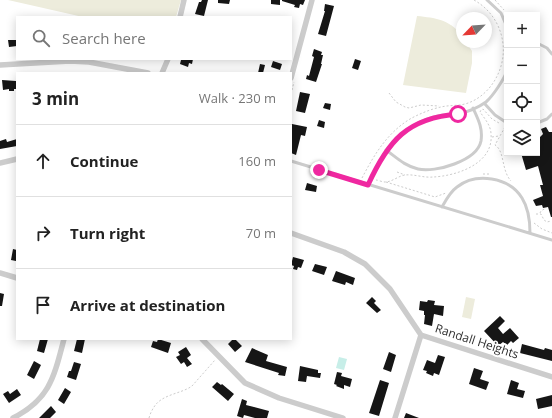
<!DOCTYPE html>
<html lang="en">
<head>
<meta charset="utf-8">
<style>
	body { margin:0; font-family:"Open Sans",sans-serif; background:#f2f2f2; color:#222 }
	.controls { position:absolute; right:12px; top:12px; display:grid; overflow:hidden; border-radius:0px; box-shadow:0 2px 10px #0003 }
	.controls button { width:36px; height:36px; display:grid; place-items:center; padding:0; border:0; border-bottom:1px solid #e0e0e0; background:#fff; color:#222; font:20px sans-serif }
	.compass { position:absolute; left:456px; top:12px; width:36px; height:36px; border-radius:50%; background:#fff; box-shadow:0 2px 10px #0003; rotate:245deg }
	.stop { position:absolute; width:12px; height:12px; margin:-9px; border:3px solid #ef28a0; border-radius:50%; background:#fff }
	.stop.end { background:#ef28a0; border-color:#fff; box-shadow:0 1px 4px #0008 }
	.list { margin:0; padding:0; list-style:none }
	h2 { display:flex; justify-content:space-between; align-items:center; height:52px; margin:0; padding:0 16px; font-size:17px }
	h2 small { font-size:13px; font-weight:400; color:#767676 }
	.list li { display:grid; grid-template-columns:26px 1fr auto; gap:12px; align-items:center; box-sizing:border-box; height:72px; padding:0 16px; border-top:1px solid #e0e0e0 }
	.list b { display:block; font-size:15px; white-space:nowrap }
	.list em { font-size:13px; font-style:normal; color:#767676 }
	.icon { flex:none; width:22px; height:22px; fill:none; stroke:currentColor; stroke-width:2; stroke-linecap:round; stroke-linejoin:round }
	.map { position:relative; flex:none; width:552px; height:418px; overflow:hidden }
	.search { position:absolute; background:#fff; box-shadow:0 2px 10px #0003; left:16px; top:16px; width:276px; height:44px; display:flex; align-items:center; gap:10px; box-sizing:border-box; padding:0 14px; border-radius:0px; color:#767676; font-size:15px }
	.panel { position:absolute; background:#fff; box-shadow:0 2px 10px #0003; left:16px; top:72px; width:276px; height:268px; border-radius:0px }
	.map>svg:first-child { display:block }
	.green { fill:#edecdc }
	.water { fill:#c7eee8 }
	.building { fill:#161616 }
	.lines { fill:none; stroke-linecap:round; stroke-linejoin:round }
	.path { stroke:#ccc; stroke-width:1; stroke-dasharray:2 2; stroke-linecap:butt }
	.lane { stroke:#ccc; stroke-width:3 }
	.street { stroke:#ccc; stroke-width:5.5 }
	.route { stroke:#ef28a0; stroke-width:5 }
	.labels { text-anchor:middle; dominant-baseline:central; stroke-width:4; stroke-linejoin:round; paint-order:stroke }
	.street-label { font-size:12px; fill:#2f2f2f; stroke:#fff }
</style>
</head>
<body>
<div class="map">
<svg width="552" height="418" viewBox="0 0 552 418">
	<rect width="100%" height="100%" fill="#fff"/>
	<path class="green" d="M 8,0 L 181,0 L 176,17 L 83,17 Z
		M 417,16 C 436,18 448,19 462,35 L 462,42 L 466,42 L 472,51 L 472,63 L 466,93 L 403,85 Z
		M 466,297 L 475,299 L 471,319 L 462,317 Z"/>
	<path class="water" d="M 339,357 L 347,359 L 344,370 L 336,368 Z"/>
	<path class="building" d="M 202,0 L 208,0 L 204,16 L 195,14 L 199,2 L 201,2 Z
		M 218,0 L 230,0 L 229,4 L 218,3 Z
		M 271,0 L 280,0 L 280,5 L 271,4 Z
		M 282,0 L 305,0 L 303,5 L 300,4 L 299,8 L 294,7 L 295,5 L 282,1 Z
		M 325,4 L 334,6 L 326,36 L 318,34 L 325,11 L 324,11 Z
		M 8,40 L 17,40 L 17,46 L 9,47 Z
		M 314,49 L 322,52 L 321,55 L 323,55 L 321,64 L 322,64 L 316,82 L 306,79 L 307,75 L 309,76 L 314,57 L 312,56 Z
		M 180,59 L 193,59 L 192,64 L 189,63 L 188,67 L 180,64 L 181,60 Z
		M 355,59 L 361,61 L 358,70 L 352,68 Z
		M 273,61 L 282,64 L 280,70 L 271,67 Z
		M 260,64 L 265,65 L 263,73 L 258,73 Z
		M 2,80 L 16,81 L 17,89 L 14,89 L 14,91 L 9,91 L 9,89 L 3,90 Z
		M 300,92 L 310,94 L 305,113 L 296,111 Z
		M 325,103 L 331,104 L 330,110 L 323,108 Z
		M 319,120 L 325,122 L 324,128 L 317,126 Z
		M 292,124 L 307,127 L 305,136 L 301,135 L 296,155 L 291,153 L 291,130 Z
		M 546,127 L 549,132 L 552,132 L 552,217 L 551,217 L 548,207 L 543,208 L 542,205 L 536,206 L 533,200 L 543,196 L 540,185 L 543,185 L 538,166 L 526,170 L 521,153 L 537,153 L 537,142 L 540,141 L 540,137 L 543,134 L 541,129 Z
		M 6,139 L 7,142 L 17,139 L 17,146 L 0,149 L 0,141 Z
		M 307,183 L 317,186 L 316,192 L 305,190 Z
		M 13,249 L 17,250 L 16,261 L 11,260 Z
		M 293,257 L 304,260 L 301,268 L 298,267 L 297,270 L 293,269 L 294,266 L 291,265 Z
		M 315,264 L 327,267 L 324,275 L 312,271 Z
		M 336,271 L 355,278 L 353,285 L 346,282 L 345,285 L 332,281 Z
		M 0,293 L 4,294 L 2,306 L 0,306 Z
		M 372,297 L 376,301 L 374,303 L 381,310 L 377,313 L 366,303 Z
		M 428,300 L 435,301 L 434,305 L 444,306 L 443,316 L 434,314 L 432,326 L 424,324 L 425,315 L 424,315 L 424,311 L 419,310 L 420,301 L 427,302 Z
		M 500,316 L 505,321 L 498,328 L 503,334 L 510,328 L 519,338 L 513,343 L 511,341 L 507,345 L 503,342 L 498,346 L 484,331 Z
		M 40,339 L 48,339 L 44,353 L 37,351 Z
		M 77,339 L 85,339 L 82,353 L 74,351 Z
		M 158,339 L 171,343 L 168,353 L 151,347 L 153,341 L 157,342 Z
		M 233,339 L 235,339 L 242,346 L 235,352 L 228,344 Z
		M 522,344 L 544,350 L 545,348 L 552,350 L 552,361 L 520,353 Z
		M 186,347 L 191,355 L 187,358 L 192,364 L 187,367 L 184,362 L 181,364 L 176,357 L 180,355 L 178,352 Z
		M 252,348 L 268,355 L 266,361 L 287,367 L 285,376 L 278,375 L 279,373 L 245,362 Z
		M 389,352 L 396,355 L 391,372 L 383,369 Z
		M 438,355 L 445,357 L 439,375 L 434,373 L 433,376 L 426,373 L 427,371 L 423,370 L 427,360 L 435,363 Z
		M 34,361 L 41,365 L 34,379 L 27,375 Z
		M 74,362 L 81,364 L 76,380 L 67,377 L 69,371 L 71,371 Z
		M 300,366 L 318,370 L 318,373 L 321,373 L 320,378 L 307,376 L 306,382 L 298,381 Z
		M 474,368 L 483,371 L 480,379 L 489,382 L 486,390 L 469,384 Z
		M 337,372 L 342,373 L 341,376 L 352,379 L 350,387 L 344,385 L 344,389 L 336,386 L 337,385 L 334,384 Z
		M 380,380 L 389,383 L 379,416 L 369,413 Z
		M 511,380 L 519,383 L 517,389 L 525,391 L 523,398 L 507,394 Z
		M 217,382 L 221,385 L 222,384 L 234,394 L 228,401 L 212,387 Z
		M 65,388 L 71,392 L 64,404 L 58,400 Z
		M 17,389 L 21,395 L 9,403 L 3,394 L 8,391 L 10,394 Z
		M 552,395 L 552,406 L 538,409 L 536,399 Z
		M 242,399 L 247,401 L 246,405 L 269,411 L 267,418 L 255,418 L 244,415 L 243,418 L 237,416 Z
		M 51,406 L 56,412 L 50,418 L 39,418 Z
		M 406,413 L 419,418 L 404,418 Z"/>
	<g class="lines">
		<path class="path" d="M 495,0 L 504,10
			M 389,93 L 396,102 L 405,107 L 409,108 L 421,105 L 439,106
			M 291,94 L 294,82
			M 505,127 L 495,145 C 505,151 501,170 511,181
			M 492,137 L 499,136
			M 397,172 L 405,175
			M 483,174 L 490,174
			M 362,178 C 374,155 387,133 410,119 C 419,114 431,109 441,107 C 449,105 457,106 465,104 C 490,97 506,69 503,44 C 501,25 490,9 474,0
			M 376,180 C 378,180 382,182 385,182 C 392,182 398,176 405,175 C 414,174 424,178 433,177 C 456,176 494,164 491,134 C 491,126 485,119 480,112 L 481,110 L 483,109 L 492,119 L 499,123
			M 386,182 L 435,197 L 446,193
			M 540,213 L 541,211 L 546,208
			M 536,214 L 541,214 L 544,220 L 547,222 L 551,221
			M 534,223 L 542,229 L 552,233
			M 149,418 C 150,414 152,410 154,407 C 162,394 181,394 192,386 L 215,360"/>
		<path class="lane" d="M 487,0 L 501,13 L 507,27
			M 537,43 L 547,48 L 552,54
			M 484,103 L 495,115 L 507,123
			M 537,123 L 547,119 L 552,114
			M 386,150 C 397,158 405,166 418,169 C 435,173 477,161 481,141 C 483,128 478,119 473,108
			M 291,161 L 552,240
			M 368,185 C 380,159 393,136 420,122 C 427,119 435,116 443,115 C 448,115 453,115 458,114 C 467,112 479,107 486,102 C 493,96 504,79 507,71
			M 442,207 C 446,200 450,192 457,187 C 476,172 509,177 522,198 C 529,209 530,221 530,233"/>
		<path class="street" d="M 180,17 L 184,0
			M 0,65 L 70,61 L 89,62 L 148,73
			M 162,73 L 168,59
			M 291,78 L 312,0
			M 0,163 L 17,159
			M 291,233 L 344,252 L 365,264 L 390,289 L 421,335 L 552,377
			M 0,273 L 17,278
			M 202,339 L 245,383 L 279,398 L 343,418
			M 13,418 C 50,399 54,377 64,339
			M 395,418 L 421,335"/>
	</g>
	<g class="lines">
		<path class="route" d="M 319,170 L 368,185 C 388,141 407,118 458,114"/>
	</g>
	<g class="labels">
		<g class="street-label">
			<text transform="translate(477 341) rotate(18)">Randall Heights</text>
		</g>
	</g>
</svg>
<div class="controls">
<button>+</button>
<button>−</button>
<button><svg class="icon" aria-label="locate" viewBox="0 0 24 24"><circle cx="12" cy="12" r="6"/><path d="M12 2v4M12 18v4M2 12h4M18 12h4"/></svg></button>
<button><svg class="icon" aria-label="layers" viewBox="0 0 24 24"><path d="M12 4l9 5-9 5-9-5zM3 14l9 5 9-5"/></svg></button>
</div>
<svg class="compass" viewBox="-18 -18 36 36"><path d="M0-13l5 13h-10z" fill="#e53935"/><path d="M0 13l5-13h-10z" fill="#767676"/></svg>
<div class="stop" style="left:458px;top:114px"></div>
<div class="stop end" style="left:319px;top:170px"></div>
<div class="search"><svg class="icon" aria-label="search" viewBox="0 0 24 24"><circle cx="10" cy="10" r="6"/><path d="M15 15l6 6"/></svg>Search here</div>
<section class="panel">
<h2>3 min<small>Walk · 230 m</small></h2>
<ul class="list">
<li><svg class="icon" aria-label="ahead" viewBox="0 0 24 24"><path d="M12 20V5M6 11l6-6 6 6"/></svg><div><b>Continue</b></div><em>160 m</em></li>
<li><svg class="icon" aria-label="right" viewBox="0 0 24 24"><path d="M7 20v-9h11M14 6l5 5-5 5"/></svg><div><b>Turn right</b></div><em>70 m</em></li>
<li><svg class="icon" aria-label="arrive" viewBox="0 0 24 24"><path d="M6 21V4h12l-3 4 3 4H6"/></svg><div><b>Arrive at destination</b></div></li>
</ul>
</section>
</div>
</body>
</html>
